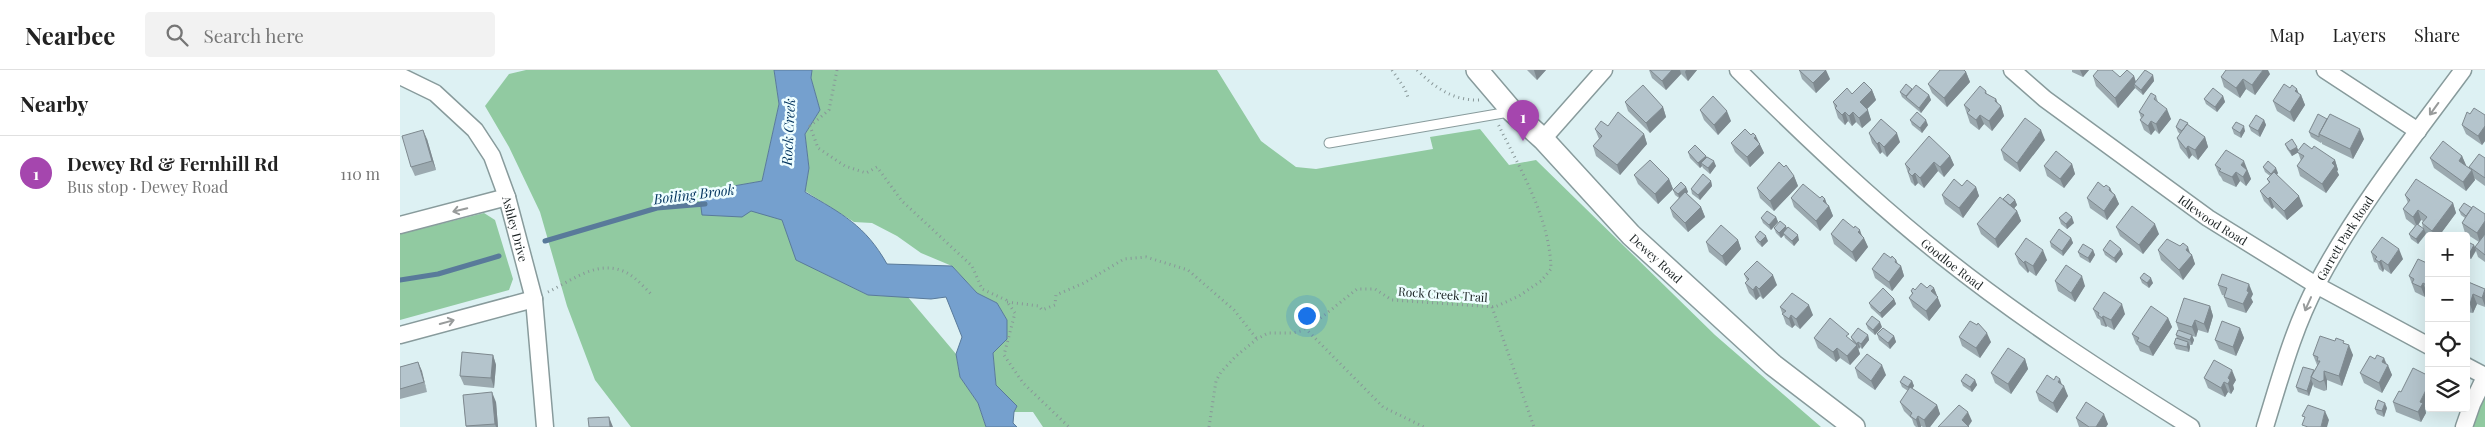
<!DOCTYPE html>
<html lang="en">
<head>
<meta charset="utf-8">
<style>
	body { margin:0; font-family:"Playfair Display",serif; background:#f2f2f2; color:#222 }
	.controls { position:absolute; right:15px; bottom:15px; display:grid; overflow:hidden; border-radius:5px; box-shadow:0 5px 20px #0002 }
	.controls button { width:45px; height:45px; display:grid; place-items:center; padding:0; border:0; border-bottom:1px solid #e0e0e0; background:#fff; color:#222; font:25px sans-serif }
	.you { position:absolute; left:906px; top:245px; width:18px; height:18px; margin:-12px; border:4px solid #fff; border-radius:50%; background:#1a73e8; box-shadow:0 0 0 8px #1a73e833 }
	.badge { display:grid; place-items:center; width:32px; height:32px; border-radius:50%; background:#a546ae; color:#fff; font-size:16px; font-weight:700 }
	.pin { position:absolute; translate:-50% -41px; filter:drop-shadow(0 1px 2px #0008) }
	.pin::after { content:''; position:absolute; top:26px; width:18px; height:15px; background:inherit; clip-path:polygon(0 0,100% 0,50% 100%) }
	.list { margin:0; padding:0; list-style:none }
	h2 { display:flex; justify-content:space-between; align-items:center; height:65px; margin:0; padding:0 20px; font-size:21px }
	h2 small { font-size:16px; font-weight:400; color:#767676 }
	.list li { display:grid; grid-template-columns:32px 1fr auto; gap:15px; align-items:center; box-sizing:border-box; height:75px; padding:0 20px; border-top:1px solid #e0e0e0 }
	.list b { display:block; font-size:19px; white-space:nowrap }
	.list p { margin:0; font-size:16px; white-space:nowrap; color:#767676 }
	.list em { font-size:16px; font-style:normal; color:#767676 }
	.icon { flex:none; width:28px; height:28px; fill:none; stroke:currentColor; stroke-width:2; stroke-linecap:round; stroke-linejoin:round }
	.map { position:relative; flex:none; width:2085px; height:357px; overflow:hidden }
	header { display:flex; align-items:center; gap:30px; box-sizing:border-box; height:70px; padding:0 25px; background:#fff; border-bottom:1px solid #e0e0e0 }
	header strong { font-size:24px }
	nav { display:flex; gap:28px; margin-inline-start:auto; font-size:18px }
	.search { width:350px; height:45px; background:#f2f2f2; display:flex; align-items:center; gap:12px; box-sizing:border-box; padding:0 18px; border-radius:5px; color:#767676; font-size:19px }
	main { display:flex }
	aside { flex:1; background:#fff }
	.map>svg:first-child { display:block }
	.forest { fill:#91caa1 }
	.water { fill:#75a0ce; stroke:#597a9a }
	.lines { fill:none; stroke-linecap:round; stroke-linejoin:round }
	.stream { stroke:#597a9a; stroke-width:5 }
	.service-casing { stroke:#889b9c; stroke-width:11 }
	.minor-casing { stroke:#889b9c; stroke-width:19 }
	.tertiary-casing { stroke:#889b9c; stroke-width:24 }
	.path { stroke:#889798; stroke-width:3; stroke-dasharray:1 4; stroke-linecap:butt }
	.service { stroke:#fff; stroke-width:9 }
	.minor { stroke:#fff; stroke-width:16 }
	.tertiary { stroke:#fff; stroke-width:21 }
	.wall { fill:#9ba9af; fill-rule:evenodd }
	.shaded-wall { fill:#7e898f }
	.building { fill:#b4c4cc; stroke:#7e898f }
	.oneway { stroke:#989b9b }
	.labels { text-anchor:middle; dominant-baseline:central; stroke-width:5; stroke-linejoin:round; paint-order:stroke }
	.street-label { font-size:12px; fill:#192021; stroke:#eefeff }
	.water-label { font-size:14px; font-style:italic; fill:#02335e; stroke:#eefeff }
</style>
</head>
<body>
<header>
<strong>Nearbee</strong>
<div class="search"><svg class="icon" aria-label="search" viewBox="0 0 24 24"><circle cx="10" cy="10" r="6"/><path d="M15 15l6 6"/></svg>Search here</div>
<nav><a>Map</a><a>Layers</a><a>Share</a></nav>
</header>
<main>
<aside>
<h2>Nearby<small></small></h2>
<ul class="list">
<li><span class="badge">1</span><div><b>Dewey Rd &amp; Fernhill Rd</b><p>Bus stop · Dewey Road</p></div><em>110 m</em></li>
</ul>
</aside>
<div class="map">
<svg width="2085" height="357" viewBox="0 0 2085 357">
	<rect width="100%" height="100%" fill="#ddf1f3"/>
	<path class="forest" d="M 126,0 L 374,0 L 379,34 L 362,111 L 299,122 L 382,150 L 397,190 L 468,225 L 507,226 L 556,284 L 560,307 L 578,333 L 586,357 L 231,357 L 195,310 L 167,236 L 140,142 L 109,77 L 85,36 L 109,4 Z
		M 412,0 L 817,0 L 861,71 L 896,97 L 916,99 L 1033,79 L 1030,67 L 1080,59 L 1109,95 L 1136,90 L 1315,265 L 1421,357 L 643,357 L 633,342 L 614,342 L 616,336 L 596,315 L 593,283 L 607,268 L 607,250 L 597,233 L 577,223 L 552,196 L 521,183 L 497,166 L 472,153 L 454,152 L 405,121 L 409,98 L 405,64 L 420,40 L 411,8 Z
		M 84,143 L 95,150 L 113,209 L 109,220 L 0,250 L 0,164 Z
		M 2085,307 L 2085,357 L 2064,357 Z"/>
	<path class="water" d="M 374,0 L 412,0 L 411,8 L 420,40 L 405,64 L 409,98 L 405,122 C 442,144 465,155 487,194 L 552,196 L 577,223 L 597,233 L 607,250 L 607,269 L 593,283 L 596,315 L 617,336 L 614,342 L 613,353 L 617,357 L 586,357 L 578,333 L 560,307 L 556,284 L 562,267 L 546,227 L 531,229 L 468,225 L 396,190 L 382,150 L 351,141 L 342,147 L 302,145 L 299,122 L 362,111 L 379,34 Z"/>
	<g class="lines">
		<path class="stream" d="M 145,171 L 257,138 L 305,134
			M 0,210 L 38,204 L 99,186"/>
		<defs>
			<path id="service" d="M 929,73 L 1109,42"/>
			<g id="minor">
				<path id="s1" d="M 1338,0 C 1403,65 1470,129 1542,186 C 1621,249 1706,304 1791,357"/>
				<path id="s2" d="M 1612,0 L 1645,29 L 1808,148 L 1916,215 L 2029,276"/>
				<path d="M 1925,0 L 2018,61"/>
				<path id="s3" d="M 0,6 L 35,23 L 75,60 L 92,86 L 107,127 L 134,229 L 145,357"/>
				<path d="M 1143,69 L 1204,0"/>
				<path d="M 0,155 L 107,127"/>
				<path d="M 0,265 L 134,229"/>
				<path d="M 2066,296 L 2085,306"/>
				<path id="s4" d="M 1865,357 C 1880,309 1893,259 1917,214 C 1957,138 2012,69 2063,0"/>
				<path d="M 2064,357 L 2072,334 L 2085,307"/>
			</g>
			<g id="tertiary">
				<path id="s5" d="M 1077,0 L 1112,41 L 1143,69 L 1231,165 L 1373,295 L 1454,357"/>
			</g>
		</defs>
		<use href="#service" class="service-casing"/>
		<use href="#minor" class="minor-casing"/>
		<use href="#tertiary" class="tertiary-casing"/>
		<path class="path" d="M 437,0 L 429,40 L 410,56 L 418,78 L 445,96 L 466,103 L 477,97 L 502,131 L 572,196 L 582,219 L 606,230 L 615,243 L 604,285 L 623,313 L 669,357
			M 992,0 L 1005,19 L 1009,30
			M 1017,0 C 1035,18 1054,31 1080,30
			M 148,222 C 173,210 200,187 229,204 C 237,209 245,218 252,225
			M 607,232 L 639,236 L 642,240 L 655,235 L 656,225 L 684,213 L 724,189 L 746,187 L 788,200 L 834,240 L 857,269
			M 1092,237 L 1134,357
			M 905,258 L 983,337 L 1024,357
			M 809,357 L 816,311 L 821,302 L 836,286 L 857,269 L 868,263 L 892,263 L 901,261 L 917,251 L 957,219 L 975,219 L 992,230 L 1095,237 L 1119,226 L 1141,211 L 1151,199 C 1150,148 1120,99 1098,54"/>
		<use href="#service" class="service"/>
		<use href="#minor" class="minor"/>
		<use href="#tertiary" class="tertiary"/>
	</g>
	<path class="wall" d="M 1127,0 L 1146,0 L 1137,10 Z
		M 1249,0 L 1297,0 L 1288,11 L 1281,4 L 1266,20 L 1252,8 Z
		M 1399,0 L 1430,9 L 1416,23 L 1402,9 Z
		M 1672,0 L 1689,0 L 1683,7 L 1672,2 Z
		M 1566,2 L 1570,12 L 1547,37 L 1532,23 L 1528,14 Z
		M 1870,4 L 1855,25 L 1846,19 L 1840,28 L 1824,17 L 1821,7 Z
		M 1753,5 L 1754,11 L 1743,25 L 1735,18 L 1718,38 L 1696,16 L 1693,6 L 1720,7 L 1734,6 L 1736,12 Z
		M 1472,20 L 1476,30 L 1467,39 L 1471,50 L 1462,58 L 1456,52 L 1452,56 L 1448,51 L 1445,55 L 1438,48 L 1433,32 L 1452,24 Z
		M 1512,20 L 1529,25 L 1531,30 L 1521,43 L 1502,27 L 1500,22 Z
		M 1586,21 L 1587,24 L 1596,29 L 1598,34 L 1601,36 L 1604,46 L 1592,61 L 1584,54 L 1579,60 L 1570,53 L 1564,35 Z
		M 1899,24 L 1901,25 L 1905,35 L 1894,52 L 1877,41 L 1873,31 Z
		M 1756,26 L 1758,32 L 1771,49 L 1759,64 L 1755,60 L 1751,65 L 1744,60 L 1740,50 L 1741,48 L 1739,42 Z
		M 1823,26 L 1825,32 L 1817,42 L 1806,34 L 1804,29 Z
		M 1225,32 L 1263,37 L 1266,47 L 1250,63 L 1228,41 Z
		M 1300,40 L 1331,51 L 1318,65 L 1304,50 Z
		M 2070,44 L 2085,45 L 2085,71 L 2082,75 L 2066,64 L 2062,55 Z
		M 1927,49 L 1964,69 L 1953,89 L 1922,74 L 1922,72 L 1921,73 L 1911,67 L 1909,62 Z
		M 1510,50 L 1528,55 L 1522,63 L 1512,55 Z
		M 1864,50 L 1866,55 L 1860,67 L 1851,61 L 1849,56 Z
		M 1788,55 L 1805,67 L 1808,77 L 1798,90 L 1792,85 L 1789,89 L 1780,78 L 1777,68 L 1780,64 L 1778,62 L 1776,57 Z
		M 1208,56 L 1244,64 L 1247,74 L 1220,105 L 1196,86 L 1193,76 L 1199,69 L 1195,59 Z
		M 1832,58 L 1845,61 L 1841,68 L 1834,64 Z
		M 1469,63 L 1500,72 L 1487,87 L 1482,82 L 1480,84 L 1472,73 Z
		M 27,69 L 36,100 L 15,106 L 11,97 Z
		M 1645,70 L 1620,102 L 1604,90 L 1601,80 Z
		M 1331,73 L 1359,73 L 1364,83 L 1350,97 L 1335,82 Z
		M 1885,74 L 1898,81 L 1912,79 L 1935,90 L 1938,100 L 1937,101 L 1939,105 L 1926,123 L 1900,106 L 1897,96 L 1901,91 L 1898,82 L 1892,86 L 1887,79 Z
		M 1288,82 L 1306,86 L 1316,96 L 1310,104 L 1303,98 L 1302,96 L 1300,98 L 1290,88 Z
		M 1550,86 L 1554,95 L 1544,107 L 1538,101 L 1524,118 L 1518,113 L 1515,116 L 1511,112 L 1505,94 Z
		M 2062,86 L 2066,96 L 2070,99 L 2069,97 L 2085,88 L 2085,116 L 2074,108 L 2075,110 L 2066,121 L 2034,98 L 2030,88 Z
		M 1672,94 L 1675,104 L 1664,118 L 1647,106 L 1644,96 Z
		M 1815,95 L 1846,99 L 1847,100 L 1851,109 L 1846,116 L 1840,111 L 1836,117 L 1823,111 L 1821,107 L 1819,105 Z
		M 1863,97 L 1878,103 L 1877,105 L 1903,136 L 1887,150 L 1874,137 L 1872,139 L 1864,131 L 1860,121 L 1869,113 L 1867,109 L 1870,106 L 1865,102 Z
		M 1234,105 L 1269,109 L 1273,119 L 1258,134 L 1238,114 Z
		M 1394,106 L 1398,116 L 1374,141 L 1360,128 L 1357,118 Z
		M 1311,111 L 1312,116 L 1300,130 L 1292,124 L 1291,119 Z
		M 1562,116 L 1576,117 L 1579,126 L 1563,148 L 1545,134 L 1542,125 Z
		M 1286,117 L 1288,122 L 1286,123 L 1301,137 L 1305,147 L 1288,162 L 1273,147 L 1270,138 L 1279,128 L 1275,125 L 1273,120 Z
		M 1704,117 L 1710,118 L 1712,122 L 1715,125 L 1719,134 L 1707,150 L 1690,138 L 1687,128 Z
		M 2005,125 L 2053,133 L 2056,143 L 2039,166 L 2029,166 L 2025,163 L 2018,174 L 2011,169 L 2009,164 L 2015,156 L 2006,149 L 2003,139 L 2008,133 ZM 2021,150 L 2023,151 L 2022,153 L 2023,159 L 2018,155 Z
		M 1391,128 L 1420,128 L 1425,129 L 1427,135 L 1429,136 L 1433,146 L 1420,161 L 1394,137 Z
		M 1603,130 L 1615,130 L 1617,135 L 1614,138 L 1617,141 L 1621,151 L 1598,178 L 1581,164 L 1577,154 Z
		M 2072,138 L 2085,144 L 2085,192 L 2078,187 L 2076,181 L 2071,189 L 2066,187 L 2066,171 L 2075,177 L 2079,172 L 2065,163 L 2062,153 L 2065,148 L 2061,145 L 2059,140 Z
		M 1376,147 L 1378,152 L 1371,160 L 1363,153 L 1361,148 Z
		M 1659,148 L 1674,153 L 1667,159 L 1661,154 Z
		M 1716,157 L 1759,164 L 1743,184 L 1720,166 Z
		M 1374,158 L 1387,159 L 1399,170 L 1394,176 L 1385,168 L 1384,165 L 1381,168 L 1376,163 Z
		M 1454,158 L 1462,165 L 1468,177 L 1456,192 L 1434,174 L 1431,164 Z
		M 1355,167 L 1368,171 L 1362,177 L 1357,172 Z
		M 1671,168 L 1673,173 L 1663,186 L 1651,177 L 1650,172 Z
		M 1338,170 L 1341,179 L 1326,196 L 1309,182 L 1306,172 Z
		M 1693,180 L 1695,185 L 1690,193 L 1680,187 L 1678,182 Z
		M 1703,180 L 1723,184 L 1716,193 L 1705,185 Z
		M 1758,180 L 1790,183 L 1792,185 L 1795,194 L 1783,210 L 1761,190 Z
		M 1971,182 L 2003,189 L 1991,204 L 1984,199 L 1983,202 L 1979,199 L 1977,193 L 1974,192 Z
		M 1615,184 L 1647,190 L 1636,206 L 1629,201 L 1628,203 L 1619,194 Z
		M 1491,188 L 1496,190 L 1498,194 L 1501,196 L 1504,206 L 1492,221 L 1475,208 L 1472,199 Z
		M 2029,194 L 2029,224 L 2027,223 L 2025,227 L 2015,222 L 2009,206 Z
		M 1344,204 L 1377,215 L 1363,229 L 1360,226 L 1356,230 L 1349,223 L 1345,213 L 1347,211 Z
		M 1740,208 L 1753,213 L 1749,218 L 1742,213 Z
		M 1655,211 L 1685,216 L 1675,232 L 1658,221 Z
		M 2066,211 L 2085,219 L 2085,237 L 2077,234 L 2073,243 L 2066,242 Z
		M 1818,215 L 1853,224 L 1851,228 L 1853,232 L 1846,243 L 1828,237 L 1824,227 L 1825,226 L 1822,225 Z
		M 1527,218 L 1534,218 L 1541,236 L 1529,251 L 1513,237 L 1509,228 L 1512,224 L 1511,221 Z
		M 1494,229 L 1496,234 L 1482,248 L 1471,238 L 1469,233 Z
		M 1810,236 L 1813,246 L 1808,263 L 1798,260 L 1796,267 L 1792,266 L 1794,270 L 1792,275 L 1790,275 L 1790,277 L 1789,282 L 1776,279 L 1774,274 L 1777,268 L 1776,265 L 1779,261 L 1776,252 Z
		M 1380,237 L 1413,245 L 1400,259 L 1395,255 L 1392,258 L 1386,254 Z
		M 1693,239 L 1725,244 L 1714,260 L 1707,256 L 1706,257 L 1701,255 L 1700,250 L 1697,248 Z
		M 1768,248 L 1772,257 L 1753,286 L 1740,281 L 1738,276 L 1736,274 L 1732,264 Z
		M 1466,254 L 1482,257 L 1475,265 L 1468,259 Z
		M 1840,258 L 1844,268 L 1836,286 L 1819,279 L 1815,270 Z
		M 1477,264 L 1494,266 L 1496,272 L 1490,279 L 1479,270 Z
		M 1468,265 L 1469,270 L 1462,279 L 1460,277 L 1459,279 L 1458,278 L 1460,284 L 1450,295 L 1440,288 L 1436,292 L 1418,278 L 1414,268 L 1451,270 L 1453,272 L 1451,267 Z
		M 1559,267 L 1591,272 L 1580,288 L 1562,276 Z
		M 1945,274 L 1953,285 L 1942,316 L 1927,310 L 1927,320 L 1924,321 L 1914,317 L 1913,314 L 1909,326 L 1898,322 L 1896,317 L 1914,301 L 1918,295 L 1917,295 L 1913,285 Z
		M 93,285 L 96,295 L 94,318 L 64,315 L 60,306 Z
		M 1984,288 L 1992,305 L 1982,323 L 1964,313 L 1960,303 L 1975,289 Z
		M 1625,289 L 1628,299 L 1611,324 L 1595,313 L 1591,303 Z
		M 18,292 L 27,322 L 0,329 L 0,297 Z
		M 1455,298 L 1486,305 L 1475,320 L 1458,308 Z
		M 1804,308 L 1836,310 L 1833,315 L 1834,319 L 1831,324 L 1828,322 L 1825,327 L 1808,318 Z
		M 1575,310 L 1577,315 L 1572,322 L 1563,316 L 1561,311 Z
		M 1512,311 L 1514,316 L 1512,318 L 1537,335 L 1540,344 L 1530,357 L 1523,357 L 1521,356 L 1521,357 L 1516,357 L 1514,355 L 1512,349 L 1504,341 L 1500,332 L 1508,321 L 1502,317 L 1500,312 Z
		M 1662,315 L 1668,326 L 1657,343 L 1639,331 L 1636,322 Z
		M 63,325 L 96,332 L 98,357 L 66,357 Z
		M 1993,332 L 2025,339 L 2026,343 L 2021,352 L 1996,342 Z
		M 1987,338 L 1984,347 L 1977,344 L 1975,339 Z
		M 1676,348 L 1708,354 L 1706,357 L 1679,357 Z"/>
	<path class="shaded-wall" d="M 1134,0 L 1146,0 L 1137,10 Z
		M 1272,0 L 1280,0 L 1281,4 L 1266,20 L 1262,11 Z
		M 1286,0 L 1297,0 L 1288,11 L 1285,2 Z
		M 1426,0 L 1430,9 L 1416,23 L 1413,13 Z
		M 1680,0 L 1689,0 L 1683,7 Z
		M 1863,0 L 1868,0 L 1870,4 L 1855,25 L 1852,15 Z
		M 1566,2 L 1570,12 L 1547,37 L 1544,28 Z
		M 1753,5 L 1754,11 L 1743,25 L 1741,20 Z
		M 1734,6 L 1737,16 L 1734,14 L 1735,18 L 1718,38 L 1715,28 Z
		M 1843,9 L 1846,19 L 1840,28 L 1836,18 Z
		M 1897,19 L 1900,27 L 1901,25 L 1905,35 L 1894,52 L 1890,42 L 1895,21 Z
		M 1472,20 L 1476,30 L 1464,42 L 1460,32 Z
		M 1529,25 L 1531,30 L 1521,43 L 1519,38 Z
		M 1823,26 L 1825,32 L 1817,42 L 1815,37 Z
		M 1596,29 L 1599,38 L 1601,36 L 1604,46 L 1592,61 L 1589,51 L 1595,31 Z
		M 1263,37 L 1266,47 L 1250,63 L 1246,53 Z
		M 1767,39 L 1771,49 L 1759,64 L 1756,54 Z
		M 1468,40 L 1471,50 L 1462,58 L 1459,48 Z
		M 1327,41 L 1331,51 L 1318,65 L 1314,55 Z
		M 1445,42 L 1448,51 L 1445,55 L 1442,45 Z
		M 1453,42 L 1456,52 L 1452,56 L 1449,46 Z
		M 1580,45 L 1584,54 L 1579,60 L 1576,50 Z
		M 1526,50 L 1528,55 L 1522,63 L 1520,58 Z
		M 1864,50 L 1866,55 L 1860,67 L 1858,61 Z
		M 1751,51 L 1755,60 L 1751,65 L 1748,56 Z
		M 1844,56 L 1845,61 L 1841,68 L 1840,63 Z
		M 2085,56 L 2085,71 L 2082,75 L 2078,66 Z
		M 1960,59 L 1964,69 L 1953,89 L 1950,79 Z
		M 23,60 L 27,69 L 36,100 L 32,91 Z
		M 1641,60 L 1645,70 L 1620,102 L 1617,93 Z
		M 1497,63 L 1500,72 L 1487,87 L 1484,77 Z
		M 1244,64 L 1247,74 L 1220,105 L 1217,95 Z
		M 1356,66 L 1364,83 L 1350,97 L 1347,87 L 1354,68 Z
		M 1805,67 L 1808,77 L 1798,90 L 1795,80 Z
		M 1479,72 L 1482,82 L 1480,84 L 1477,74 Z
		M 1788,76 L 1792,85 L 1789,89 L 1786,79 Z
		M 1897,77 L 1899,82 L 1892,86 L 1890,81 Z
		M 1306,86 L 1308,91 L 1301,93 L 1302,96 L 1300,98 L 1298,93 Z
		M 1550,86 L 1554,95 L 1544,107 L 1540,97 Z
		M 2062,86 L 2066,95 L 2062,100 L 2059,91 Z
		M 1935,90 L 1938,100 L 1937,101 L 1939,105 L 1926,123 L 1922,114 L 1932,93 Z
		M 1314,91 L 1316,96 L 1310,104 L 1308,98 Z
		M 1844,91 L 1851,109 L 1846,116 L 1843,107 L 1841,95 Z
		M 1534,92 L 1538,101 L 1524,118 L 1520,108 Z
		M 1672,94 L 1675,104 L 1664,118 L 1660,109 Z
		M 1876,98 L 1878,103 L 1873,109 L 1871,104 Z
		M 2072,100 L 2075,110 L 2066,121 L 2063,112 Z
		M 1836,102 L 1840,111 L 1836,117 L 1832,107 Z
		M 1515,103 L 1518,113 L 1515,116 L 1512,106 Z
		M 1394,106 L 1398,116 L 1374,141 L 1370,131 Z
		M 1269,109 L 1273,119 L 1258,134 L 1255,124 Z
		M 1311,111 L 1312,116 L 1300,130 L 1298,125 Z
		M 1286,117 L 1288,122 L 1280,130 L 1278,124 Z
		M 1576,117 L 1579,126 L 1563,148 L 1559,138 Z
		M 1710,118 L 1714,127 L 1715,125 L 1719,134 L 1707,150 L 1704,141 L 1709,120 Z
		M 1899,126 L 1903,136 L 1887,150 L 1884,141 Z
		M 1870,127 L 1874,137 L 1872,139 L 1868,129 Z
		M 1425,129 L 1428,137 L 1429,136 L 1433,146 L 1420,161 L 1416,151 L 1423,131 Z
		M 1615,130 L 1617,135 L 1612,141 L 1610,135 Z
		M 2053,133 L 2056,143 L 2039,166 L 2034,166 L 2032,161 Z
		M 1301,137 L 1305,147 L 1288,162 L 1285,153 Z
		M 2018,140 L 2021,150 L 2017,157 L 2013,147 Z
		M 1617,141 L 1621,151 L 1598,178 L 1595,169 Z
		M 1376,147 L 1378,152 L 1371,160 L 1369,155 Z
		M 1672,147 L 1674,153 L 1667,159 L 1666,154 Z
		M 2085,151 L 2085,166 L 2080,173 L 2077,163 Z
		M 1755,154 L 1759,164 L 1743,184 L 1739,175 Z
		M 1386,156 L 1388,161 L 1383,163 L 1384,165 L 1381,168 L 1379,163 Z
		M 2024,159 L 2026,164 L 2018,174 L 2016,169 Z
		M 1460,160 L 1463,169 L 1464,168 L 1468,177 L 1456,192 L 1452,182 L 1458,162 Z
		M 1398,165 L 1399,170 L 1394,176 L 1392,171 Z
		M 1366,166 L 1368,171 L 1362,177 L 1360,172 Z
		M 1671,168 L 1673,173 L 1663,186 L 1662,181 Z
		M 1338,170 L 1341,179 L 1326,196 L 1322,186 Z
		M 2074,175 L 2076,180 L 2071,189 L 2069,184 Z
		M 1788,177 L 1791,186 L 1792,185 L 1795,194 L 1783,210 L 1779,200 L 1786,180 Z
		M 1721,179 L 1723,184 L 1716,193 L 1714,188 Z
		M 1999,179 L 2003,189 L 1991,204 L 1988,195 Z
		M 1643,180 L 1647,190 L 1636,206 L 1633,196 Z
		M 1693,180 L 1695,185 L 1690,193 L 1688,188 Z
		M 1496,190 L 1499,198 L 1501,196 L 1504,206 L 1492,221 L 1489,212 Z
		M 1981,190 L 1984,199 L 1983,202 L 1979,192 Z
		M 1625,191 L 1629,201 L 1628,203 L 1624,193 Z
		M 1373,205 L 1377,215 L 1363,229 L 1359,219 Z
		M 1682,206 L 1685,216 L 1675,232 L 1671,223 Z
		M 1751,208 L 1753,213 L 1749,218 L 1747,213 Z
		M 2023,213 L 2027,223 L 2025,227 L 2021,217 Z
		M 1849,214 L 1853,224 L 1851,228 L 1853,232 L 1846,243 L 1843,234 Z
		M 1356,216 L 1360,226 L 1356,230 L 1353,220 Z
		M 1534,218 L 1541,236 L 1529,251 L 1526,241 L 1531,221 Z
		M 2085,220 L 2085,236 L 2082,228 Z
		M 2073,224 L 2077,234 L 2073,243 L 2070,234 Z
		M 1494,229 L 1496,234 L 1482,248 L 1480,243 Z
		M 1722,234 L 1725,244 L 1714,260 L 1711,250 Z
		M 1409,235 L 1413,245 L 1400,259 L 1396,249 Z
		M 1810,236 L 1813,246 L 1808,263 L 1804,254 Z
		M 1391,245 L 1395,255 L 1392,258 L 1389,249 Z
		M 1703,246 L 1707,256 L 1706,257 L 1702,248 Z
		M 1768,248 L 1772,257 L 1753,286 L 1749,277 Z
		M 1795,250 L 1798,260 L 1796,267 L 1792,257 Z
		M 1480,252 L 1482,257 L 1475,265 L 1473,260 Z
		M 1840,258 L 1844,268 L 1836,286 L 1833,277 Z
		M 1587,263 L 1591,272 L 1580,288 L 1576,278 Z
		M 1468,265 L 1469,270 L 1462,279 L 1461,274 Z
		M 1792,265 L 1794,270 L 1792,275 L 1790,270 Z
		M 1494,266 L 1496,272 L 1490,279 L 1488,273 Z
		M 1458,272 L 1460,277 L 1459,279 L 1457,274 Z
		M 1788,272 L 1790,277 L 1789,282 L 1787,277 Z
		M 1457,275 L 1460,284 L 1450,295 L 1447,286 Z
		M 1949,275 L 1953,285 L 1942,316 L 1939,306 Z
		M 1437,278 L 1440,288 L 1436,292 L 1433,282 Z
		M 93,285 L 96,295 L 94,318 L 91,308 Z
		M 1984,288 L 1987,297 L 1988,295 L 1992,305 L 1982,323 L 1979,313 L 1982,292 Z
		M 1625,289 L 1628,299 L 1611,324 L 1608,314 Z
		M 18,292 L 22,301 L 27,322 Z
		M 1482,295 L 1486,305 L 1475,320 L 1471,311 Z
		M 1832,300 L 1836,310 L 1833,315 L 1834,319 L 1831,324 L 1828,314 L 1828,308 Z
		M 1924,301 L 1927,310 L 1927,320 L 1924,310 Z
		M 1660,309 L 1663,318 L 1664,316 L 1668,326 L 1657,343 L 1653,333 L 1658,312 Z
		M 1911,309 L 1913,314 L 1909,326 L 1907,321 Z
		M 1575,310 L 1577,315 L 1572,322 L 1570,317 Z
		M 1512,311 L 1514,316 L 1510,322 L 1508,317 Z
		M 1824,312 L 1828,322 L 1825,327 L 1821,318 Z
		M 2029,314 L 2029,331 L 2025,339 L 2026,343 L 2021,352 L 2018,342 L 2020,332 Z
		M 92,322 L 96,332 L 98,357 L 96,357 L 95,354 Z
		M 1985,333 L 1987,338 L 1984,347 L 1982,341 Z
		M 1537,335 L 1540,344 L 1530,357 L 1526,357 L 1524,350 Z
		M 1925,341 L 1929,350 L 1927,357 L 1921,357 Z
		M 1568,342 L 1572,351 L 1568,357 L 1562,350 Z
		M 1704,344 L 1708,354 L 1706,357 L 1696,357 Z
		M 1518,346 L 1521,356 L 1521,357 L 1518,357 L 1516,350 Z
		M 209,347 L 213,357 L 210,357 Z"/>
	<path class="building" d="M 1250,0 L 1272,0 L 1262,11 Z
		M 1399,0 L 1426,0 L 1413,13 Z
		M 1540,0 L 1564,0 L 1566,2 L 1544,28 L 1528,14 Z
		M 1698,0 L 1712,0 L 1720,7 L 1727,0 L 1734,6 L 1715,28 L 1693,6 Z
		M 1745,0 L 1753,5 L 1741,20 L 1734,14 Z
		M 1826,0 L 1863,0 L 1852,15 L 1843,9 L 1836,18 L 1821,7 Z
		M 1464,12 L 1472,20 L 1460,32 L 1468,40 L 1459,48 L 1453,42 L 1449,46 L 1445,42 L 1442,45 L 1435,38 L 1437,36 L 1433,32 L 1447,18 L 1452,24 Z
		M 1506,14 L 1512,19 L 1506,26 L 1500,22 Z
		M 1884,14 L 1890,18 L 1892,15 L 1897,19 L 1895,21 L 1901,25 L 1890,42 L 1873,31 Z
		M 1243,15 L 1263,37 L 1246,53 L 1225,32 Z
		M 1516,15 L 1529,25 L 1519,38 L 1506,27 Z
		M 1580,16 L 1586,21 L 1585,23 L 1596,29 L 1595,31 L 1601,36 L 1589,51 L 1580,45 L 1576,50 L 1567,43 L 1570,40 L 1564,35 Z
		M 1813,18 L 1823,26 L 1815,37 L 1804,29 Z
		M 1751,23 L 1756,26 L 1754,29 L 1767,39 L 1756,54 L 1751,51 L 1748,56 L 1740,50 L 1744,45 L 1739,42 Z
		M 1313,26 L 1327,41 L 1314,55 L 1300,40 Z
		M 2074,38 L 2085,45 L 2085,56 L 2078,66 L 2062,55 L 2067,42 L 2070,44 Z
		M 1218,42 L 1244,64 L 1217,95 L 1193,76 L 1202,66 L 1195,59 L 1201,51 L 1208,56 Z
		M 1517,42 L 1526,50 L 1520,58 L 1510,50 Z
		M 1918,44 L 1927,49 L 1919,64 L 1919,67 L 1909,62 Z
		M 1930,44 L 1960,59 L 1950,79 L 1919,64 Z
		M 1856,45 L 1864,50 L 1858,61 L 1849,56 Z
		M 1625,48 L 1641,60 L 1617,93 L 1601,80 Z
		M 1481,49 L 1497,63 L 1484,77 L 1479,72 L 1477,74 L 1469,63 Z
		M 1780,49 L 1788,53 L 1782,61 L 1776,57 Z
		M 1836,52 L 1844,56 L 1840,63 L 1832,58 Z
		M 1787,54 L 1805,67 L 1795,80 L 1788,76 L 1786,79 L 1777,68 Z
		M 1345,59 L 1351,65 L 1353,63 L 1356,66 L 1354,68 L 1360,74 L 1347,87 L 1331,73 Z
		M 23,60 L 32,91 L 11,97 L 2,66 Z
		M 1529,66 L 1550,86 L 1540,97 L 1534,92 L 1520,108 L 1515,103 L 1512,106 L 1508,102 L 1510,99 L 1505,94 Z
		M 1892,69 L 1897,77 L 1890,81 L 1885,74 Z
		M 2043,71 L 2062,86 L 2059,91 L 2072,100 L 2063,112 L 2030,88 Z
		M 1904,73 L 1912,79 L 1914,76 L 1935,90 L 1932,93 L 1935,96 L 1922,114 L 1897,96 L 1904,86 L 1897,82 Z
		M 1295,75 L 1306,86 L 1298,93 L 1288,82 Z
		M 1826,80 L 1844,91 L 1841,95 L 1847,100 L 1843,107 L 1836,102 L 1832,107 L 1819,101 L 1821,99 L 1815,95 Z
		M 1656,81 L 1672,94 L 1660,109 L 1644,96 Z
		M 2079,84 L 2085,88 L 2085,108 L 2069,97 Z
		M 1307,87 L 1314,91 L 1308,98 L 1301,93 Z
		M 1250,90 L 1269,109 L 1255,124 L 1234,105 Z
		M 1868,91 L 1876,98 L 1871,104 L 1863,97 Z
		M 1379,92 L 1384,97 L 1386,95 L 1394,106 L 1370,131 L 1357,118 Z
		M 1874,102 L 1899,126 L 1884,141 L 1870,127 L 1868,129 L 1860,121 L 1870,112 L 1867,109 Z
		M 1303,104 L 1311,111 L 1298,125 L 1291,119 Z
		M 1554,109 L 1562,116 L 1567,110 L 1576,117 L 1559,138 L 1542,125 Z
		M 2016,109 L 2053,133 L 2032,161 L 2022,153 L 2027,147 L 2018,140 L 2013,147 L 2003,139 L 2010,130 L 2005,125 Z
		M 1281,112 L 1286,117 L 1278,124 L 1273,120 Z
		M 1698,112 L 1704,117 L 1706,115 L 1710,118 L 1709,120 L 1715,125 L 1704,141 L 1687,128 Z
		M 1403,114 L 1420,128 L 1422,126 L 1425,129 L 1423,131 L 1429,136 L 1416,151 L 1391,128 Z
		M 1285,122 L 1301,137 L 1285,153 L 1270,138 Z
		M 1608,124 L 1615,130 L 1610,135 L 1603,129 Z
		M 1600,127 L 1617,141 L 1595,169 L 1577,154 Z
		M 2064,133 L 2072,138 L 2066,146 L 2059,140 Z
		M 1732,136 L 1755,154 L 1739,175 L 1716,157 Z
		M 2073,136 L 2085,144 L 2085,151 L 2077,163 L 2062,153 Z
		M 1367,141 L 1376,147 L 1369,155 L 1361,148 Z
		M 1666,142 L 1672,147 L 1666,154 L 1659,148 Z
		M 1443,149 L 1454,158 L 1455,156 L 1460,160 L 1458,162 L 1464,168 L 1452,182 L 1431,164 Z
		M 1380,151 L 1386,156 L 1379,163 L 1374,158 Z
		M 2017,154 L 2024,159 L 2016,169 L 2009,164 Z
		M 1321,155 L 1338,170 L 1322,186 L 1306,172 Z
		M 1388,157 L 1398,165 L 1392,171 L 1383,163 Z
		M 1659,159 L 1671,168 L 1662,181 L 1650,172 Z
		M 1360,161 L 1366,166 L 1360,172 L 1355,167 Z
		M 2085,164 L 2085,185 L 2075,177 Z
		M 1982,167 L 1999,179 L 1988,195 L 1981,190 L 1979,192 L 1975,189 L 1977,187 L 1971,182 Z
		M 1626,168 L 1643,180 L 1633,196 L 1625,191 L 1624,193 L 1615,184 Z
		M 1767,169 L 1780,176 L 1783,173 L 1788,177 L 1786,180 L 1792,185 L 1779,200 L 1758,180 Z
		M 1710,170 L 1721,179 L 1714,188 L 1703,180 Z
		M 2066,171 L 2074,175 L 2069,184 L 2066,183 Z
		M 1683,174 L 1693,180 L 1688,188 L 1678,182 Z
		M 1484,183 L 1491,188 L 1492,186 L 1496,190 L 1495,192 L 1501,196 L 1489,212 L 1472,199 Z
		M 2018,189 L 2029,194 L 2029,213 L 2028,216 L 2023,213 L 2021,217 L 2012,213 L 2014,209 L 2009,206 Z
		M 1357,191 L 1373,205 L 1359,219 L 1356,216 L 1353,220 L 1345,213 L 1349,209 L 1344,204 Z
		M 1666,195 L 1682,206 L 1671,223 L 1655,211 Z
		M 1744,203 L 1751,208 L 1747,213 L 1740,208 Z
		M 1822,204 L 1849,214 L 1847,221 L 1849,222 L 1843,234 L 1824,227 L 1827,218 L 1818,215 Z
		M 2066,211 L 2085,219 L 2082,228 L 2073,224 L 2070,234 L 2066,233 Z
		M 1521,213 L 1527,218 L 1530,215 L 1534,218 L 1531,221 L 1538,227 L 1526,241 L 1509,228 L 1513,223 L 1511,221 L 1513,218 L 1515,220 Z
		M 1483,218 L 1494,229 L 1480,243 L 1469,233 Z
		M 1704,222 L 1722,234 L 1711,250 L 1703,246 L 1702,248 L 1698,245 L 1699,243 L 1693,239 Z
		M 1392,223 L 1409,235 L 1396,249 L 1391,245 L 1389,249 L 1382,244 L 1386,241 L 1380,237 Z
		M 1784,228 L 1810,236 L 1804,254 L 1795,250 L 1792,257 L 1776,252 Z
		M 1751,236 L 1768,248 L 1749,277 L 1737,271 L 1739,268 L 1732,264 Z
		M 1472,246 L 1480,252 L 1473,260 L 1466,254 Z
		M 1430,248 L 1449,264 L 1446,266 L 1457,275 L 1447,286 L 1437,278 L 1433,282 L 1414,268 Z
		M 1570,251 L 1577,255 L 1578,253 L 1587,263 L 1576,278 L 1559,267 Z
		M 1822,251 L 1840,258 L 1833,277 L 1815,270 Z
		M 1458,258 L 1468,265 L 1461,274 L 1458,272 L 1457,274 L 1451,267 Z
		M 1483,258 L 1494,266 L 1488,273 L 1477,264 Z
		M 1778,260 L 1792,265 L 1790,270 L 1776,265 Z
		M 1920,266 L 1935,271 L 1936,268 L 1944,271 L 1943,273 L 1949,275 L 1939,306 L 1924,301 L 1924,310 L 1920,312 L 1911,307 L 1920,291 L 1917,291 L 1918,287 L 1913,285 Z
		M 1776,268 L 1788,272 L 1787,277 L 1774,274 Z
		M 1608,278 L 1625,289 L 1608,314 L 1591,303 Z
		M 62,282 L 93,285 L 91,308 L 60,306 Z
		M 1467,284 L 1482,295 L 1471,311 L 1455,298 Z
		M 1977,285 L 1984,288 L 1982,292 L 1988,295 L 1979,313 L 1960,303 L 1970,286 L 1975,289 Z
		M 1814,290 L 1832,300 L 1828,308 L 1830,310 L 1828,314 L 1824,312 L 1821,318 L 1804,308 Z
		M 18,292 L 24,312 L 0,319 L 0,297 Z
		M 1903,297 L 1914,300 L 1911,307 L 1911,309 L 1907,321 L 1896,317 Z
		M 2013,298 L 2029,306 L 2029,314 L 2020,332 L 2023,333 L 2018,342 L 1993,332 L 1999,321 L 2001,322 Z
		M 1566,304 L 1575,310 L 1570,317 L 1561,311 Z
		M 1647,305 L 1654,310 L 1656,306 L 1660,309 L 1658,312 L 1664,316 L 1653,333 L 1636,322 Z
		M 1504,306 L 1512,311 L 1508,317 L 1500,312 Z
		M 1510,317 L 1537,335 L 1524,350 L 1518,346 L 1516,350 L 1510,346 L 1512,343 L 1500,332 Z
		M 92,322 L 95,354 L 66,356 L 63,325 Z
		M 1978,330 L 1985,333 L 1982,341 L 1975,339 Z
		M 1686,332 L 1704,344 L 1696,357 L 1689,357 L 1676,348 Z
		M 1559,335 L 1568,342 L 1562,350 L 1569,357 L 1538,357 Z
		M 1908,335 L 1925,341 L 1921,357 L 1908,357 L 1902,355 L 1905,347 L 1902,346 Z
		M 209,347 L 210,357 L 189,357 L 188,348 Z"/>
	<defs><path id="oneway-shaft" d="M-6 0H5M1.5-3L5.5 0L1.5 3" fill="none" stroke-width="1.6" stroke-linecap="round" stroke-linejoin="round" transform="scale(1.25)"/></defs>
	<g class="oneway">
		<use href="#oneway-shaft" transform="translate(2034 39) rotate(126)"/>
		<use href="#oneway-shaft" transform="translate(60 140) rotate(166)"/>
		<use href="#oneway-shaft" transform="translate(1908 234) rotate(114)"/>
		<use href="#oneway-shaft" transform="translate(47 252) rotate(-15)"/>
	</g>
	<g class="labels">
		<g class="street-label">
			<text stroke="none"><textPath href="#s2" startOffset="251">Idlewood Road</textPath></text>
			<text stroke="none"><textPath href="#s3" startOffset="201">Ashley Drive</textPath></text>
			<text stroke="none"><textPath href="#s4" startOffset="206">Garrett Park Road</textPath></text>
			<text stroke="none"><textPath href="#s5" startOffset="260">Dewey Road</textPath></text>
			<text stroke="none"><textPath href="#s1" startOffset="289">Goodloe Road</textPath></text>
			<text transform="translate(1043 224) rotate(4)">Rock Creek Trail</text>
		</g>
		<g class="water-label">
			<text transform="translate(388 62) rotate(-87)">Rock Creek</text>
			<text transform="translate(294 124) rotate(-7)">Boiling Brook</text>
		</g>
	</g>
</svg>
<div class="controls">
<button>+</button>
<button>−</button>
<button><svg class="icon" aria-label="locate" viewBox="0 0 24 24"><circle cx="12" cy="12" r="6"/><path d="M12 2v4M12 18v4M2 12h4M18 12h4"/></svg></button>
<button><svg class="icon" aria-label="layers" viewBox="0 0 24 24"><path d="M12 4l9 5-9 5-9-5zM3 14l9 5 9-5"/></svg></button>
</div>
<div class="you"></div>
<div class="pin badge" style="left:1123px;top:71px">1</div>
</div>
</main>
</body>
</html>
